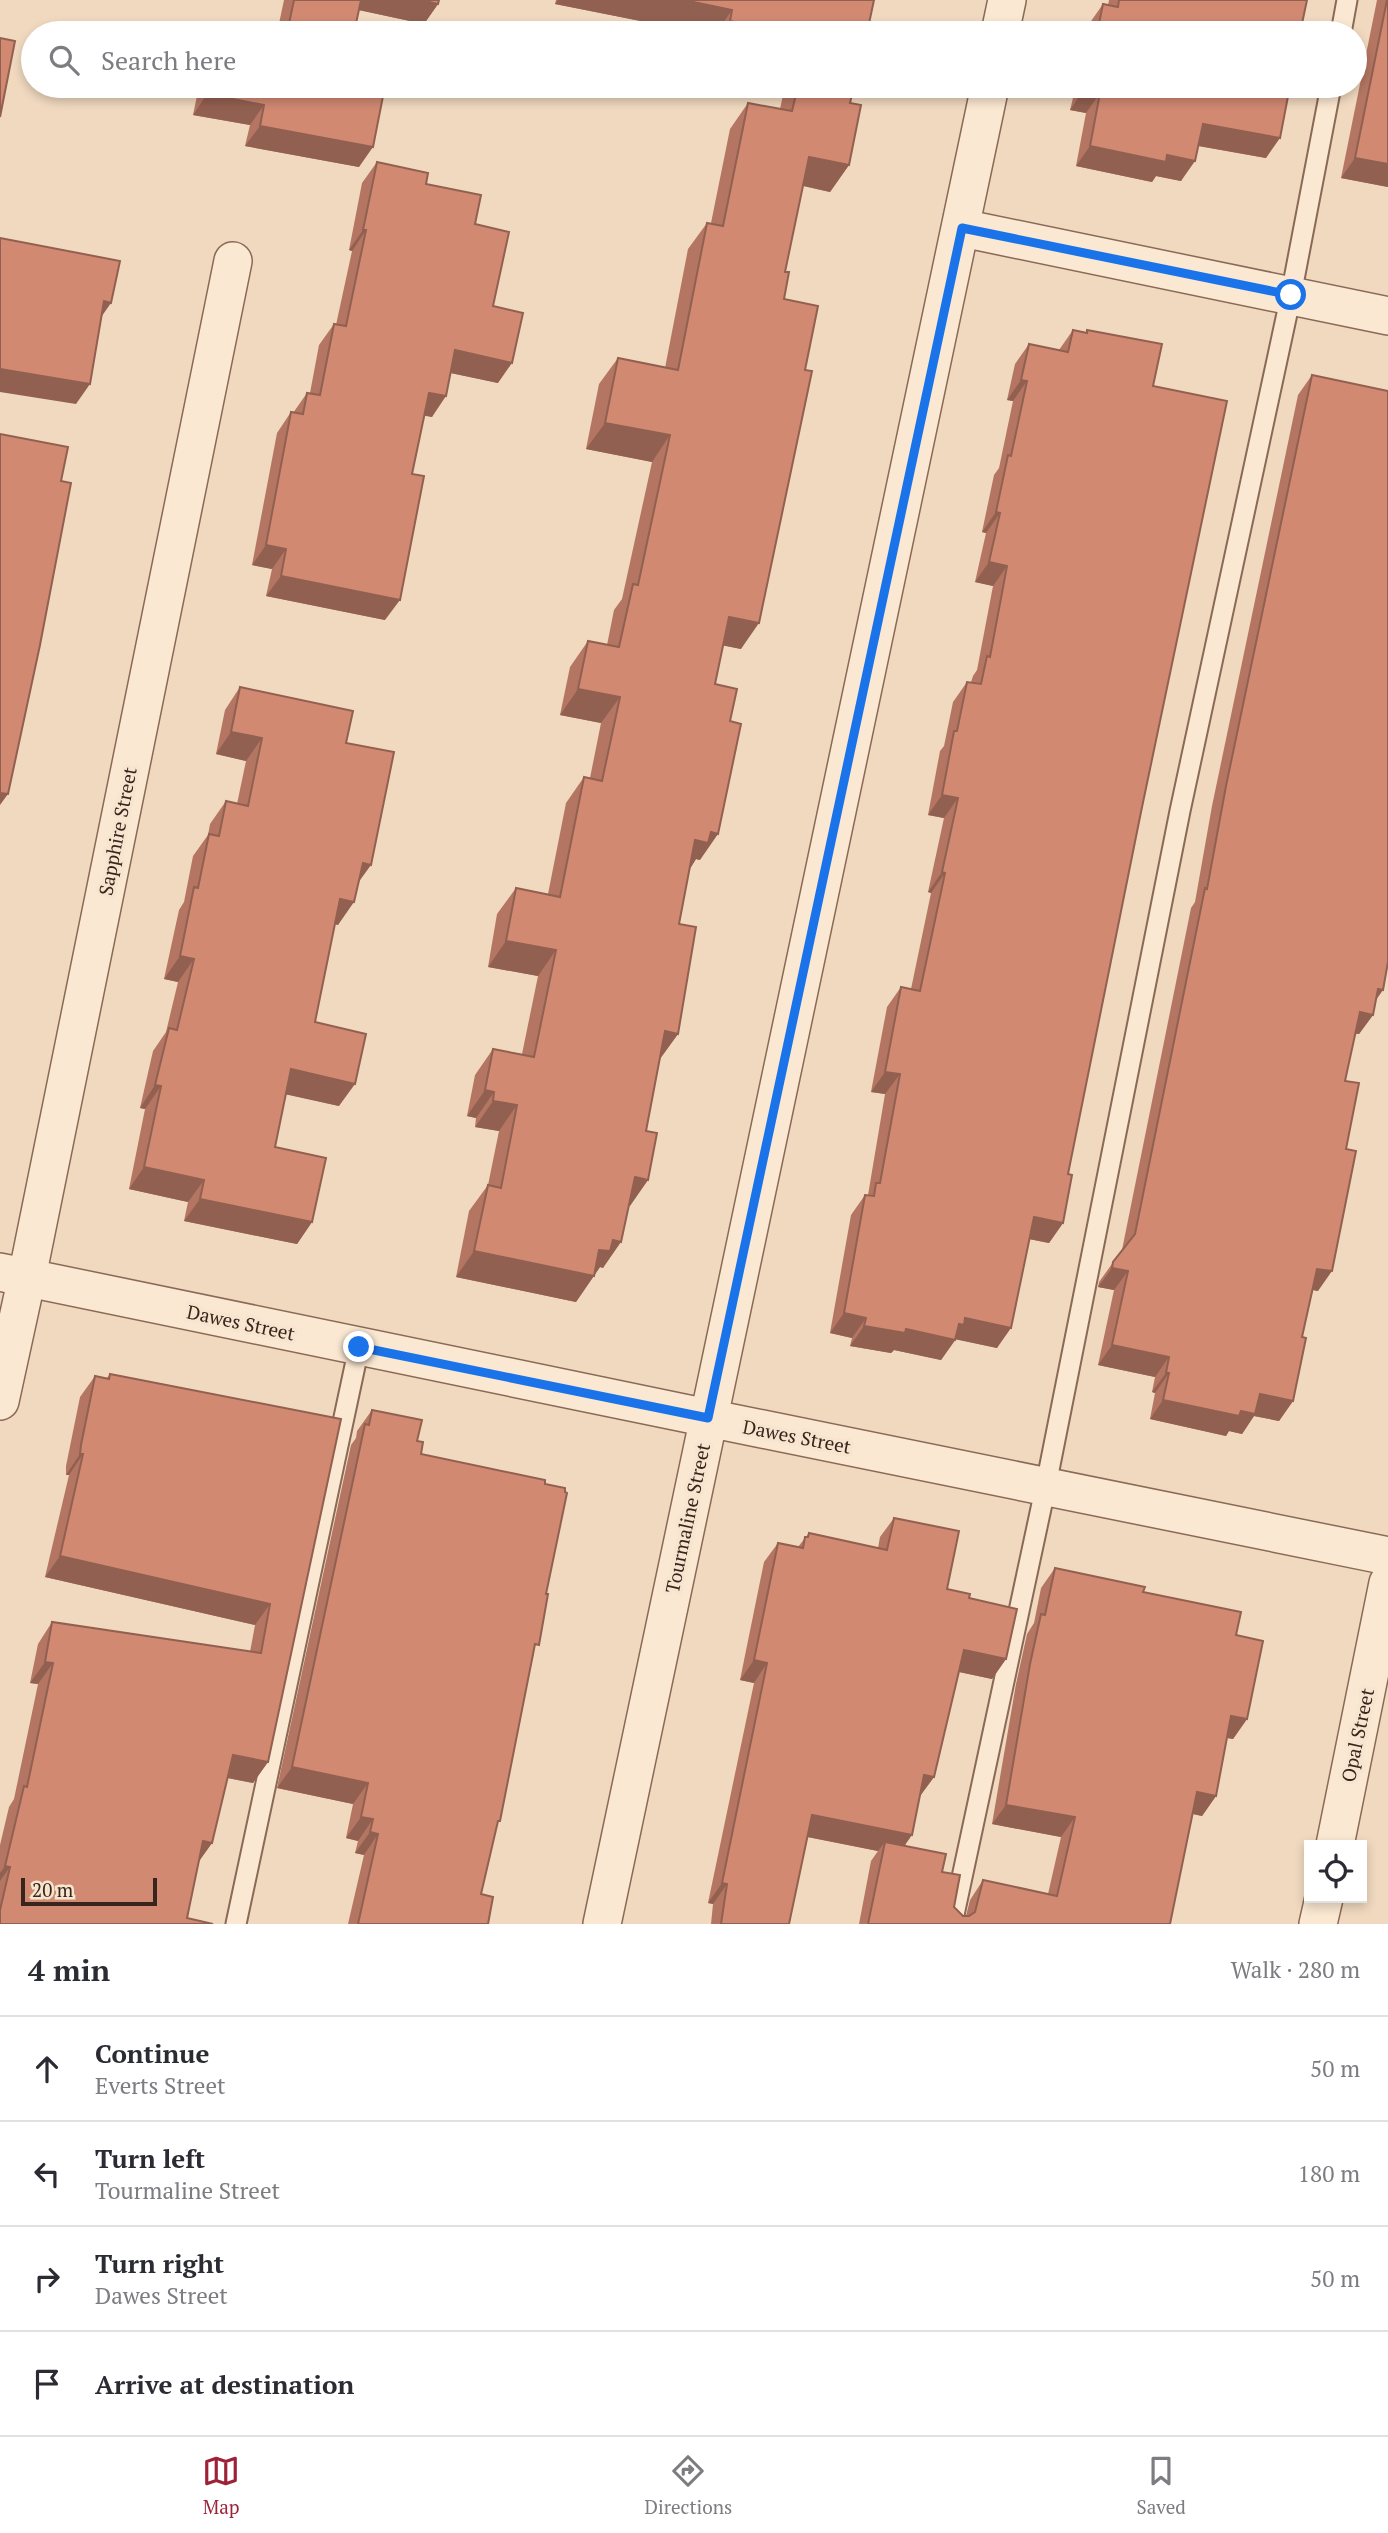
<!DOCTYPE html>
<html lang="en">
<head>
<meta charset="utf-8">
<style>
	body { margin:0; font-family:"PT Serif",serif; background:#f2f2f3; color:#2b2b33 }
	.controls { position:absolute; right:21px; bottom:21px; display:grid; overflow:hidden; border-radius:0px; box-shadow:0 4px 10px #0003 }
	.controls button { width:63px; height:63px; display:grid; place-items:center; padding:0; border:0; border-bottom:2px solid #e1e1e2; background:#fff; color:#2b2b33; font:35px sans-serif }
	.scale { position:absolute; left:21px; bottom:18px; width:136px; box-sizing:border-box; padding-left:7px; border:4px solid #38251c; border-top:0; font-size:19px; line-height:24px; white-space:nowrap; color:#38251c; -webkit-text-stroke:5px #f7e5cf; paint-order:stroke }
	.stop { position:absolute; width:21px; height:21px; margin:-16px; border:5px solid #1a73e8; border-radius:50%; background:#fff }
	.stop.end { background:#1a73e8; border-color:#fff; box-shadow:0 2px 7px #0008 }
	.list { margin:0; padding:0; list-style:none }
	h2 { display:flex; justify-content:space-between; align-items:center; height:91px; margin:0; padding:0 28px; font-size:30px }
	h2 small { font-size:23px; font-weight:400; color:#7c7c81 }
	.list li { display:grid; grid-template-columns:46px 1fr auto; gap:21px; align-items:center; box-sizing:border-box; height:105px; padding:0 28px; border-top:2px solid #e1e1e2 }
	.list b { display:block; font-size:26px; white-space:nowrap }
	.list p { margin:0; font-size:23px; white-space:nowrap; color:#7c7c81 }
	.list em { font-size:23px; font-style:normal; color:#7c7c81 }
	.icon { flex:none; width:38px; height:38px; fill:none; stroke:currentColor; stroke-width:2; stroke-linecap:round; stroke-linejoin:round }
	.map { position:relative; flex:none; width:1388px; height:1924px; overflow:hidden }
	.search { position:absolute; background:#fff; box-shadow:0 4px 10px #0003; left:21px; right:21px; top:21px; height:77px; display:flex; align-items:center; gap:18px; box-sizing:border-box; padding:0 24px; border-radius:38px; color:#7c7c81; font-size:26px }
	.sheet { height:511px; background:#fff }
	nav { display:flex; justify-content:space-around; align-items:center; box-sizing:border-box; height:98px; border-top:2px solid #e1e1e2; background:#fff; font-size:19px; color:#7c7c81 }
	nav a { display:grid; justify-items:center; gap:4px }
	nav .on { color:#9d2238 }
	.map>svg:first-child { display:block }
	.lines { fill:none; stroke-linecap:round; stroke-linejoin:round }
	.service-casing { stroke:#8a6956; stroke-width:23 }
	.minor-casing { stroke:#8a6956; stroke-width:40 }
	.service { stroke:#fbe8d2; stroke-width:19 }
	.minor { stroke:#fbe8d2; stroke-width:37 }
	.wall { fill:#b47662 }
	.shaded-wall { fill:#926050 }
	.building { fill:#d18972; stroke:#926050; stroke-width:2 }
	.route { stroke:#1a73e8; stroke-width:9 }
	.labels { text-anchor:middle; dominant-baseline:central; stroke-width:7; stroke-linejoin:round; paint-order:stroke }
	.street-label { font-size:19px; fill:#38251c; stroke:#f7e5cf }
</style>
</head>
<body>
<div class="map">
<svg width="1388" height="1924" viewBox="0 0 1388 1924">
	<rect width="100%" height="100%" fill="#f0d9bf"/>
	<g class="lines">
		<defs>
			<path id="service" d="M 1341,33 L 1347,0
				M 236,1924 L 359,1347
				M 952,1924 L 1046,1485 L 1180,811 L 1291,295 L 1331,86"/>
			<path id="minor" d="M 1000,33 L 1007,0
				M 962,228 L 1388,316
				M 0,1272 L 708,1418 L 1388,1556
				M 0,1401 L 27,1277 L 233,261
				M 1335,1845 L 1388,1583
				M 602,1924 L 990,86
				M 1318,1924 L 1324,1898"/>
		</defs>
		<use href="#service" class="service-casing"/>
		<use href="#minor" class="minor-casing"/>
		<use href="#service" class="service"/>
		<use href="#minor" class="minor"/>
	</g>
	<path class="wall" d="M 284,0 L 439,0 L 438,4 L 424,24 L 359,10 L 354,33 L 277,33 Z
		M 556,0 L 874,0 L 867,33 L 701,33 L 555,4 Z
		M 1109,0 L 1307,0 L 1300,33 L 1087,33 L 1089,24 L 1103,4 L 1108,5 Z
		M 1377,0 L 1388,0 L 1388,187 L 1341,178 Z
		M 199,86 L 385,86 L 359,167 L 245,146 L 250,125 L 193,115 Z
		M 785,86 L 854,86 L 850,103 L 849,165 L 830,192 L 803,186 L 785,272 L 784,299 L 741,649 L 723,645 L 715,684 L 700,860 L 696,859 L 689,869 L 679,924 L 678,1034 L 660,1059 L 646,1131 L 648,1180 L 629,1206 L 603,1268 L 600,1267 L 576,1302 L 456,1277 L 469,1211 L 488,1185 L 499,1131 L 475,1127 L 476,1118 L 467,1116 L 475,1075 L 493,1049 L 522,1054 L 538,976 L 488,967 L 497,914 L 516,888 L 548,894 L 566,803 L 584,777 L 590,778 L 601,723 L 560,715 L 570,667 L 588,641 L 607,645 L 614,610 L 622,599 L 652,462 L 586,449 L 599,384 L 618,358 L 665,368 L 688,249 L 707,223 L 711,223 L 730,129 L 748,103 L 780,109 Z
		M 1076,86 L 1290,86 L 1266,158 L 1198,146 L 1181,181 L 1156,176 L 1152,182 L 1076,166 L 1086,113 L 1070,110 Z
		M 377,162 L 426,184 L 475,224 L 493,306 L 498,383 L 451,373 L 432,417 L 424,415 L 412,474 L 385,620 L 266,596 L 272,569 L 252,565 L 277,433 L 291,412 L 293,413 L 307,393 L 310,393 L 319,345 L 334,324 L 336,325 L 352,251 L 349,250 L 362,183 Z
		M 1073,330 L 1086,332 L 1087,330 L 1153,386 L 1141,812 L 1068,1174 L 1063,1223 L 1049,1243 L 1029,1239 L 997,1348 L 956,1339 L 941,1360 L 894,1350 L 891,1353 L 850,1346 L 852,1338 L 830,1333 L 851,1215 L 865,1195 L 868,1195 L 885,1094 L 871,1092 L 887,1007 L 901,987 L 911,989 L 931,893 L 928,892 L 944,818 L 928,815 L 940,751 L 944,746 L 953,702 L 967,682 L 971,682 L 973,676 L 977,670 L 993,586 L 975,582 L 986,533 L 982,532 L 994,475 L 999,468 L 1013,401 L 1007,400 L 1015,364 L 1029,344 L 1059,350 Z
		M 1312,375 L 1376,1000 L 1373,1015 L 1359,1034 L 1355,1034 L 1345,1081 L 1346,1149 L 1318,1291 L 1313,1290 L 1302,1337 L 1293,1401 L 1279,1421 L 1254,1416 L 1242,1434 L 1229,1431 L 1226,1436 L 1150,1419 L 1155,1393 L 1152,1392 L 1155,1377 L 1098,1365 L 1114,1290 L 1098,1287 L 1099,1282 L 1122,1250 L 1191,908 L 1195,902 L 1212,806 L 1298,395 Z
		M 240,687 L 346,743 L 359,881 L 338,925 L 335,924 L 315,1022 L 339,1106 L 286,1094 L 275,1147 L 312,1222 L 297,1244 L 184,1221 L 188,1202 L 129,1189 L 145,1109 L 140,1108 L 153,1051 L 166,1032 L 178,982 L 164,979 L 179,910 L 184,902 L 193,856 L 208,835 L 210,824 L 226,801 L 237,804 L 246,761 L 216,754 L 225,710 Z
		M 110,1374 L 341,1419 L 268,1762 L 253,1783 L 227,1778 L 212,1843 L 199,1861 L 0,1924 L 0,1845 L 9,1807 L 14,1799 L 38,1684 L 30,1683 L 38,1644 L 52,1622 L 250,1652 L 255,1625 L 45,1577 L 69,1475 L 66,1475 L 66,1466 L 80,1397 L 95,1376 L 107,1378 Z
		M 372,1410 L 417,1441 L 421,1454 L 534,1653 L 481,1894 L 488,1924 L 348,1924 L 364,1855 L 355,1853 L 358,1841 L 346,1838 L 353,1804 L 277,1788 L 351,1445 L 356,1438 L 357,1431 Z
		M 894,1518 L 947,1589 L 969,1598 L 1006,1659 L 992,1679 L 959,1672 L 934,1777 L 920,1796 L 905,1846 L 942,1872 L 954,1907 L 963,1916 L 966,1916 L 970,1900 L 983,1880 L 1048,1894 L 1061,1837 L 992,1824 L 1016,1684 L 1027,1634 L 1034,1623 L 1041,1588 L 1055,1568 L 1143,1592 L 1236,1635 L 1247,1719 L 1233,1739 L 1227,1738 L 1216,1796 L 1202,1816 L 1193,1814 L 1170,1924 L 859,1924 L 871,1861 L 878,1851 L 807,1837 L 789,1924 L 711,1924 L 713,1904 L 708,1903 L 754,1683 L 740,1680 L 764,1562 L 778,1543 L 798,1547 L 809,1533 L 878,1548 L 880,1537 Z"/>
	<path class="shaded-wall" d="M 355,0 L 421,0 L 438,4 L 424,24 L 349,8 Z
		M 558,0 L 684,0 L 732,10 L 716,33 L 701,33 L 555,4 Z
		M 730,21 L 786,33 L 721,33 Z
		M 1084,89 L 1100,93 L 1086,113 L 1070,110 Z
		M 207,94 L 264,105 L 250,125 L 193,115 Z
		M 1203,124 L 1280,138 L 1266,158 L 1188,144 Z
		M 260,126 L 373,147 L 359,167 L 245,146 Z
		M 1090,146 L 1167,155 L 1195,161 L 1181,181 L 1156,176 L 1152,182 L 1076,166 Z
		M 809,157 L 849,165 L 830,192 L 791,183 Z
		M 1355,158 L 1388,164 L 1388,187 L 1341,178 Z
		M 363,230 L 366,230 L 352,251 L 349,250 Z
		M 104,301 L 111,303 L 97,323 Z
		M 455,350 L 512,363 L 498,383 L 441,371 Z
		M 0,369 L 90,384 L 76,404 L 0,392 Z
		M 1021,380 L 1027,381 L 1013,401 L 1007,400 Z
		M 429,393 L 446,396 L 432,417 L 414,414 Z
		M 605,423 L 670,435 L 652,462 L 586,449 Z
		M 996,512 L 1000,513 L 986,533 L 982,532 Z
		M 266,545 L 286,549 L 272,569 L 252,565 Z
		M 989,562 L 1007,566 L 993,586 L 975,582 Z
		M 281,576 L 400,600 L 385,620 L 266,596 Z
		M 729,617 L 759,623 L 741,649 L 710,643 Z
		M 578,689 L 620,697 L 601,723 L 560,715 Z
		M 231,732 L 262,738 L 246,761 L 216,754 Z
		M 0,793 L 8,794 L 0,805 Z
		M 942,795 L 958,798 L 944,818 L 928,815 Z
		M 711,832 L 718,834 L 700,860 L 696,859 L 690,869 L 695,840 Z
		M 363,863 L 371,865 L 355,887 Z
		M 942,872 L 945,873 L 931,893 L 928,892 Z
		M 340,899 L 354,902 L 338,925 L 324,921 Z
		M 506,941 L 556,950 L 538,976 L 488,967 Z
		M 180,956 L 194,959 L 178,982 L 164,979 Z
		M 1378,989 L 1383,990 L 1369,1010 Z
		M 1360,1012 L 1373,1015 L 1359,1034 L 1346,1032 Z
		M 665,1031 L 678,1034 L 659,1060 Z
		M 291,1069 L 355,1084 L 339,1106 L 275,1092 Z
		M 885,1072 L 900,1074 L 885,1094 L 871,1092 Z
		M 155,1085 L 161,1086 L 145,1109 L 140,1108 Z
		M 485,1090 L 494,1092 L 476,1118 L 467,1116 Z
		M 493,1101 L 517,1105 L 499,1131 L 475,1127 Z
		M 144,1167 L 204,1180 L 188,1202 L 129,1189 Z
		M 635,1177 L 648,1180 L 630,1206 L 617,1203 Z
		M 200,1199 L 312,1222 L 297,1244 L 184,1221 Z
		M 1034,1217 L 1063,1223 L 1049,1243 L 1019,1237 Z
		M 613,1240 L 621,1242 L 603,1268 L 600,1267 L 576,1302 L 456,1277 L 474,1251 L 599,1250 Z
		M 1112,1268 L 1128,1271 L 1114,1290 L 1098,1287 Z
		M 1317,1269 L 1332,1271 L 1318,1291 L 1303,1288 Z
		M 844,1313 L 866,1318 L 852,1338 L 830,1333 Z
		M 965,1318 L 1011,1328 L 997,1348 L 954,1339 L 955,1340 L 941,1360 L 894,1350 L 891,1353 L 850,1346 L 864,1326 L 906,1329 L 959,1324 Z
		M 1112,1345 L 1169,1357 L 1155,1377 L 1098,1365 Z
		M 1166,1373 L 1169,1373 L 1155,1393 L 1152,1392 Z
		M 1260,1394 L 1293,1401 L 1279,1421 L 1254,1416 L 1242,1434 L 1229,1431 L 1226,1436 L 1150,1419 L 1163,1400 L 1241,1411 Z
		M 80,1454 L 83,1454 L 69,1475 L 66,1475 Z
		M 60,1556 L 270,1604 L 255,1625 L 45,1577 Z
		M 964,1650 L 1006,1659 L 992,1679 L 950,1670 Z
		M 754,1660 L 767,1663 L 754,1683 L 740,1680 Z
		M 45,1662 L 53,1663 L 38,1684 L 30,1683 Z
		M 1231,1716 L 1247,1719 L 1233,1739 L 1217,1736 Z
		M 233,1755 L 268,1762 L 253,1783 L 218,1776 Z
		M 292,1767 L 368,1783 L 353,1804 L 277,1788 Z
		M 924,1775 L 934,1777 L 920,1796 Z
		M 1197,1792 L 1216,1796 L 1202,1816 L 1184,1812 Z
		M 1006,1805 L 1075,1817 L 1061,1837 L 992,1824 Z
		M 812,1815 L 912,1835 L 898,1855 L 885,1842 L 878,1851 L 798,1835 Z
		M 361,1817 L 373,1819 L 358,1841 L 346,1838 Z
		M 370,1832 L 378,1834 L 364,1855 L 355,1853 Z
		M 203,1841 L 212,1843 L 197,1864 Z
		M 5,1866 L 10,1867 L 0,1881 L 0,1873 Z
		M 722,1883 L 727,1884 L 713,1904 L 708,1903 Z"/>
	<path class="building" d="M 294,0 L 361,0 L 354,33 L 287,33 Z
		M 421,0 L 439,0 L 438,4 Z
		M 684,0 L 874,0 L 867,33 L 786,33 L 730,21 L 732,10 Z
		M 1119,0 L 1307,0 L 1300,33 L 1097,33 L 1103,4 L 1118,7 Z
		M 1387,0 L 1388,0 L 1388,164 L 1355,158 Z
		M 0,38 L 15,41 L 0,117 Z
		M 209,86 L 385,86 L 373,147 L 260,126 L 264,105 L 207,94 Z
		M 798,86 L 854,86 L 850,103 L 861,105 L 849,165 L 809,157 L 785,272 L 789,272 L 784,299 L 818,306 L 805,370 L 812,371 L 759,623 L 729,617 L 715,684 L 737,689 L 730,721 L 741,724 L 718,834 L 711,832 L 708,843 L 695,840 L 679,924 L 696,927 L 678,1034 L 665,1031 L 646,1131 L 657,1133 L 648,1180 L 635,1177 L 621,1242 L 613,1240 L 610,1251 L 599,1250 L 594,1276 L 474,1251 L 488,1185 L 501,1188 L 517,1105 L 493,1101 L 494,1092 L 485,1090 L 493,1049 L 534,1057 L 556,950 L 506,941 L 516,888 L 560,897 L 584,777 L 602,781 L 620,697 L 578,689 L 588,641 L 619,647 L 633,584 L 638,585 L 670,435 L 605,423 L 618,358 L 678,370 L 707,223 L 723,226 L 748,103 L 792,111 Z
		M 1085,86 L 1290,86 L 1280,138 L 1203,124 L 1195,161 L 1167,155 L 1166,162 L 1090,146 L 1100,93 L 1084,89 Z
		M 377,162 L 428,173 L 426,184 L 481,195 L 475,224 L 509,232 L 493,306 L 523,313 L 512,363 L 455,350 L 446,396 L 429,393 L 412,474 L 424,476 L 400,600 L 281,576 L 286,549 L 266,545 L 291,412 L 303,414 L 307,393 L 320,395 L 334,324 L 346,326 L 366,230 L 363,230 Z
		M 0,238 L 120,261 L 111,303 L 104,301 L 90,384 L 0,369 Z
		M 1073,330 L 1087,333 L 1087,330 L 1162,344 L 1153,386 L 1227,401 L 1141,812 L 1068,1174 L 1072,1175 L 1063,1223 L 1034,1217 L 1011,1328 L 965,1318 L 964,1325 L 959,1324 L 955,1340 L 906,1329 L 905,1333 L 864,1326 L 866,1318 L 844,1313 L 865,1195 L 874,1196 L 876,1183 L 880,1183 L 900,1074 L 885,1072 L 901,987 L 920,991 L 945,873 L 942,872 L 958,798 L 942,795 L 954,731 L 957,731 L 967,682 L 981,684 L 987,656 L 990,657 L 1007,566 L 989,562 L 1000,513 L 996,512 L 1008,455 L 1011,456 L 1027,381 L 1021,380 L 1029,344 L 1068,352 Z
		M 1312,375 L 1388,391 L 1388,962 L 1383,990 L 1378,989 L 1373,1015 L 1360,1012 L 1345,1081 L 1359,1083 L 1346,1149 L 1356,1151 L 1332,1271 L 1317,1269 L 1302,1337 L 1306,1338 L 1293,1401 L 1260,1394 L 1255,1414 L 1241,1411 L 1239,1416 L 1163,1400 L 1169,1373 L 1166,1373 L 1169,1357 L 1112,1345 L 1128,1271 L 1112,1268 L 1113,1262 L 1135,1234 L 1205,888 L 1207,889 L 1226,786 Z
		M 0,434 L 68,447 L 61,481 L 71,483 L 40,645 L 8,794 L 0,793 Z
		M 240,687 L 353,711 L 346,743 L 394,752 L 371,865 L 363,863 L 354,902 L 340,899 L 315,1022 L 366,1034 L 355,1084 L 291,1069 L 275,1147 L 326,1158 L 312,1222 L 200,1199 L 204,1180 L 144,1167 L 161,1086 L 155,1085 L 169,1028 L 177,1030 L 194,959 L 180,956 L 194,887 L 198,888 L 209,834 L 219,836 L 226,801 L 248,806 L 262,738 L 231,732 Z
		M 110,1374 L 341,1419 L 268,1762 L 233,1755 L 212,1843 L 203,1841 L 187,1918 L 213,1924 L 0,1924 L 0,1910 L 10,1867 L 5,1866 L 24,1786 L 27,1787 L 53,1663 L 45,1662 L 52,1622 L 261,1653 L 270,1604 L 60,1556 L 83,1454 L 80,1454 L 81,1445 L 95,1376 L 109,1379 Z
		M 372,1410 L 422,1420 L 417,1441 L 423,1442 L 421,1454 L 545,1480 L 545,1484 L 565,1488 L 565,1492 L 567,1493 L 546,1594 L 548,1594 L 539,1645 L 535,1644 L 500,1821 L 498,1821 L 481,1894 L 493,1897 L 488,1924 L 358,1924 L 378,1834 L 370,1832 L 373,1819 L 361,1817 L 368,1783 L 292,1767 L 365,1424 L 369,1425 Z
		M 894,1518 L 959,1531 L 947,1589 L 970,1594 L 969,1598 L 1017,1609 L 1006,1659 L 964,1650 L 934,1777 L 924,1775 L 912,1835 L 812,1815 L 789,1924 L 721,1924 L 727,1884 L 722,1883 L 767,1663 L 754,1660 L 778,1543 L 803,1548 L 805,1537 L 808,1537 L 809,1533 L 887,1550 Z
		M 1055,1568 L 1145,1587 L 1143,1592 L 1241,1612 L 1236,1635 L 1263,1641 L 1247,1719 L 1231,1716 L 1216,1796 L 1197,1792 L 1170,1924 L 868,1924 L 885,1842 L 946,1854 L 942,1872 L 960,1875 L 954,1907 L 963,1916 L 969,1916 L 975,1912 L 983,1880 L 1057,1896 L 1075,1817 L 1006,1805 L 1030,1664 L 1041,1614 L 1045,1615 Z"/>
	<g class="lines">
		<path class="route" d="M 359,1347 L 708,1418 L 962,228 L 1291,295"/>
	</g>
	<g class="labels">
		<g class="street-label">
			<text transform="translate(117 831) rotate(-79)">Sapphire Street</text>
			<text transform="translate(241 1322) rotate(12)">Dawes Street</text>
			<text transform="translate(797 1436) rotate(11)">Dawes Street</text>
			<text transform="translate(687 1518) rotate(-78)">Tourmaline Street</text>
			<text transform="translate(1357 1735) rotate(-78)">Opal Street</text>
		</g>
	</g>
</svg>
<div class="controls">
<button><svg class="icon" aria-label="locate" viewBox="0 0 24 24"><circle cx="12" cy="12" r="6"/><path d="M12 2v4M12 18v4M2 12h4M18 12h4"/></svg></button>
</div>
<div class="scale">20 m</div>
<div class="stop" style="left:1291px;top:295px"></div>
<div class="stop end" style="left:359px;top:1347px"></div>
<div class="search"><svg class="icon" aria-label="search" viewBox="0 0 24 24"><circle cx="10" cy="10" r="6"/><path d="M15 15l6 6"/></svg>Search here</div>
</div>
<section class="sheet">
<h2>4 min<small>Walk · 280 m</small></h2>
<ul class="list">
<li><svg class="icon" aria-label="ahead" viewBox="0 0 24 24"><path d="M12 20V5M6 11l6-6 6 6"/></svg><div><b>Continue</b><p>Everts Street</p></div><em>50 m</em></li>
<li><svg class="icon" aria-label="left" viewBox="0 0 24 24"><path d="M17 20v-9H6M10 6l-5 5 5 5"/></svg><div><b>Turn left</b><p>Tourmaline Street</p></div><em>180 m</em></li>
<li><svg class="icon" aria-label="right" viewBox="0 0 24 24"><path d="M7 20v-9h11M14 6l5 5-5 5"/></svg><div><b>Turn right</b><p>Dawes Street</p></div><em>50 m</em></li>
<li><svg class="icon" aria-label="arrive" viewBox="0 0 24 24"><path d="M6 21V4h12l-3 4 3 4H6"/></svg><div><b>Arrive at destination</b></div></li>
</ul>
</section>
<nav>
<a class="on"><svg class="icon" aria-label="map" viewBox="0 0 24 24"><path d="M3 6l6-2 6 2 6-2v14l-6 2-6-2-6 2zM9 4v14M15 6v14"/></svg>Map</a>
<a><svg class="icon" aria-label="directions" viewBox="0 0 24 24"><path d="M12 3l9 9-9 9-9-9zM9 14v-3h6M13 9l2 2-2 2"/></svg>Directions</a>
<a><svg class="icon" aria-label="saved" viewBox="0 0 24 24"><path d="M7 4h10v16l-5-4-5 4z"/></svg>Saved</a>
</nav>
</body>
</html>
